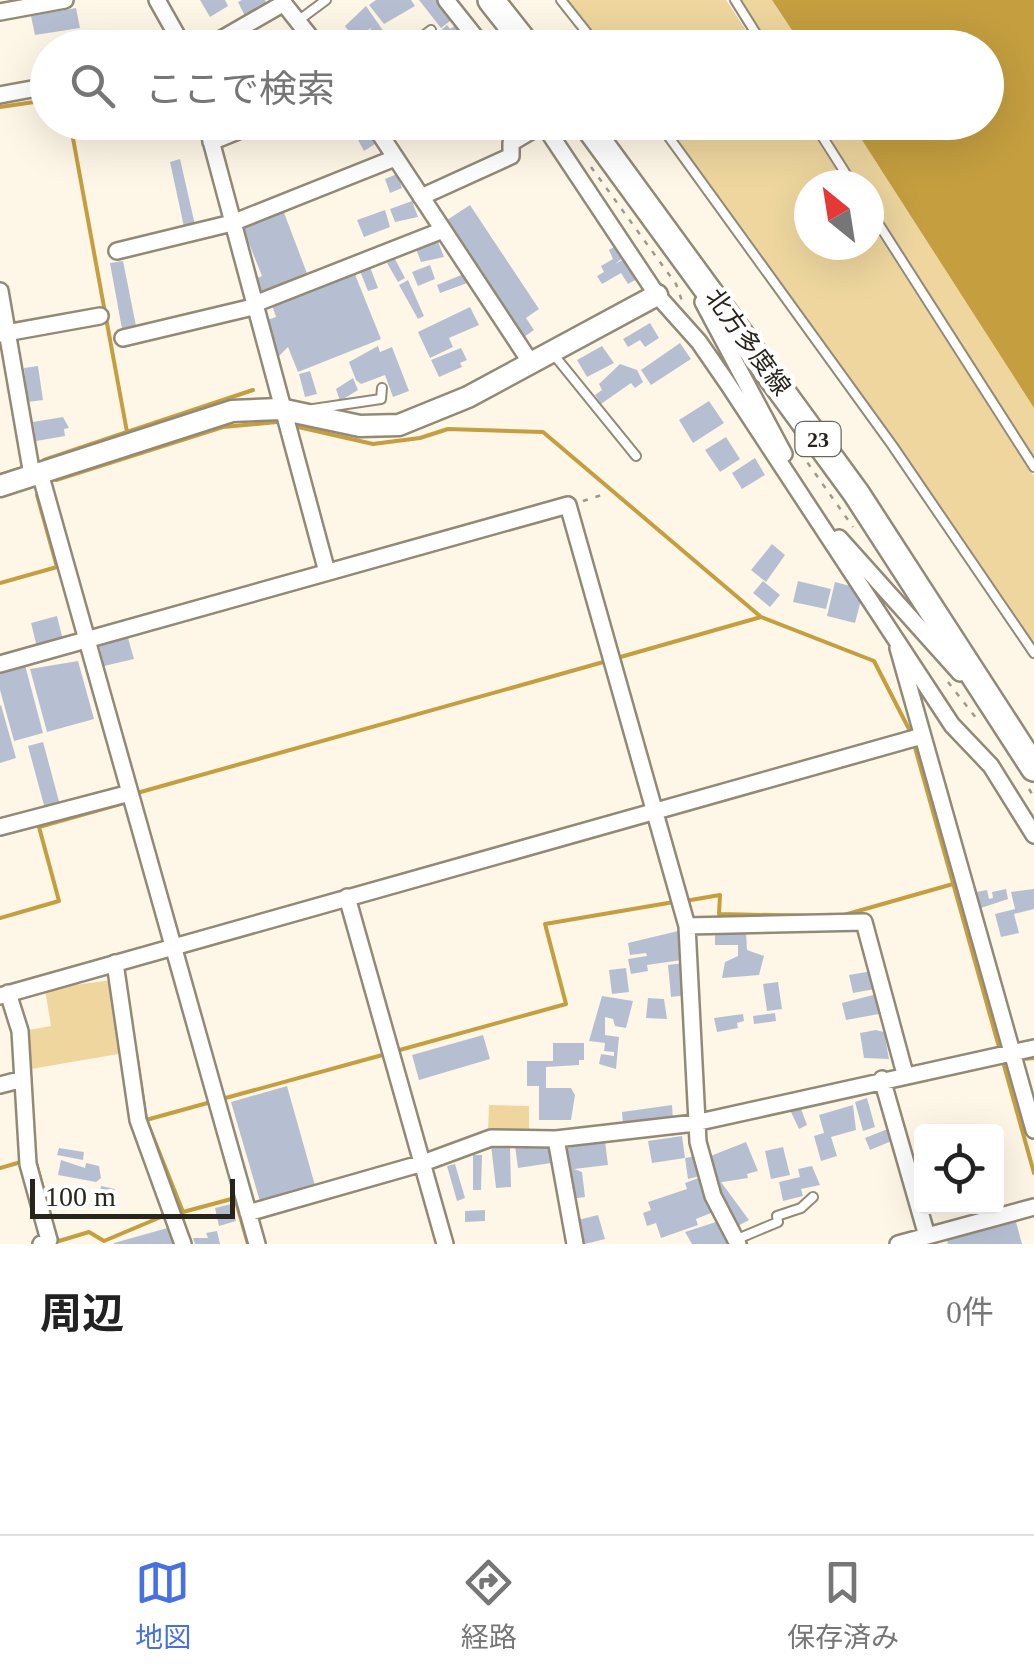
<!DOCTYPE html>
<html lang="ja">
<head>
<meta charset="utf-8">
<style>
	body { margin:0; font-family:"Times New Roman","Noto Sans JP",serif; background:#f2f2f2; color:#222 }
	.controls { position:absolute; right:30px; bottom:30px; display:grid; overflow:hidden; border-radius:10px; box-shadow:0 10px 40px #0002 }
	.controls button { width:90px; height:90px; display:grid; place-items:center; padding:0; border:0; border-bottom:2px solid #e0e0e0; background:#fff; color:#222; font:50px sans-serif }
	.compass { position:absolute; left:794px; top:170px; width:90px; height:90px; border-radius:50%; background:#fff; box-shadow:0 10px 40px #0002; rotate:330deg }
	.scale { position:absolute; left:30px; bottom:25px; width:205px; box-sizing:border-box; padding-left:10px; border:5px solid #27241c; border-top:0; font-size:28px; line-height:35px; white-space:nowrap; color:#27241c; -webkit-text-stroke:8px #fff; paint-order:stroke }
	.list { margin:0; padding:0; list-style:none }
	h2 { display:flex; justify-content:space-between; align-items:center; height:130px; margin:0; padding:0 40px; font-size:42px }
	h2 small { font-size:32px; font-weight:400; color:#767676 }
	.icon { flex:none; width:55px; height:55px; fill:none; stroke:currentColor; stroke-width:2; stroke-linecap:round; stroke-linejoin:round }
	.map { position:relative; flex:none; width:1034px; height:1244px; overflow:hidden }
	.search { position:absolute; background:#fff; box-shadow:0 10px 40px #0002; left:30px; right:30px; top:30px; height:110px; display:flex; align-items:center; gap:25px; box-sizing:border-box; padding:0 35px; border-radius:55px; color:#767676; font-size:38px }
	.sheet { height:290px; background:#fff }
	nav { display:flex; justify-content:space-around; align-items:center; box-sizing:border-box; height:140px; border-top:2px solid #e0e0e0; background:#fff; font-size:28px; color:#767676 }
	nav a { display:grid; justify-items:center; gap:5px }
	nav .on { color:#4770e3 }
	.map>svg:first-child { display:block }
	.green { fill:#eed69e }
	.water { fill:#c49e3f }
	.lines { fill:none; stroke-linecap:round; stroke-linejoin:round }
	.stream { stroke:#c49e3f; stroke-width:4 }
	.building { fill:#b6bfd2 }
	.service-casing { stroke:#928a77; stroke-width:12 }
	.minor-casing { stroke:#928a77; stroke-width:20 }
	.tertiary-casing { stroke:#928a77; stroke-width:25 }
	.primary-casing { stroke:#928a77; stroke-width:30 }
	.path { stroke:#9e998c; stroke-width:2.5; stroke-dasharray:5 8; stroke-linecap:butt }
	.service { stroke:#fff; stroke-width:8 }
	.minor { stroke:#fff; stroke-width:15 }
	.tertiary { stroke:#fff; stroke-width:20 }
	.primary { stroke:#fff; stroke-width:25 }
	.labels { text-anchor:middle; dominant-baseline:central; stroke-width:9; stroke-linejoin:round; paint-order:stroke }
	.shield { fill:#fff; stroke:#686660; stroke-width:2.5 }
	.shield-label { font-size:22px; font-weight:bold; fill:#27241c }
	.street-label { font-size:25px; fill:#27241c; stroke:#fff }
</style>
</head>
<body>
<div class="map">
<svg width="1034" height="1244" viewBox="0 0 1034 1244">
	<rect width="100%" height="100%" fill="#fef7e7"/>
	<path class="green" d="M 567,0 L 726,0 L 757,47 L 604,47 Z
		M 737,0 L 772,0 L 803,47 L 767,47 Z
		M 662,123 L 806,123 L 846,185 L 809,185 L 809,245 L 869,245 L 869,221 L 1034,476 L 1034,647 L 894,440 Z
		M 816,123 L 851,123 L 1034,408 L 1034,460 L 869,204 L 869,185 L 856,185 Z
		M 112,980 L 124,1053 L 25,1070 L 24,1031 L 51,1026 L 45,989 Z
		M 489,1105 L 529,1106 L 529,1131 L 488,1131 Z"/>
	<path class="water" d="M 772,0 L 1034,0 L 1034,408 L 851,123 L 986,122 L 986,48 L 803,47 Z"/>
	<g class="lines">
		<path class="stream" d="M 0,107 L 48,100
			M 294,426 L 373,444 L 420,438 L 448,429 L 543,432 L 761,617 L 874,661 L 911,733
			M 127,432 L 253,390
			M 44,460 L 127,432 L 70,122
			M 0,475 L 19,469
			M 56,480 L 223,427 L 277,422
			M 0,583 L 57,567 L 37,495
			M 617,658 L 761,617
			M 914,744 L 999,1047
			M 137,793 L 607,661
			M 685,901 L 720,895 L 719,914 L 820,916
			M 844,915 L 953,884
			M 0,918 L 59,901 L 39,827 L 124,803
			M 396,1051 L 566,1004 L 545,924 L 674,902
			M 136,1053 L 146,1119 L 183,1212 L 235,1198 L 248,1244
			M 1002,1058 L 1034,1173
			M 1023,1059 L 1034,1058
			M 222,1099 L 386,1054
			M 146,1120 L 211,1102
			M 35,1159 L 48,1208
			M 0,1168 L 21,1162
			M 55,1236 L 59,1241 L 89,1232 L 104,1241 L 168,1214"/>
	</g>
	<path class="building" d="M 200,0 L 225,0 L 228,6 L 210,17 Z
		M 242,0 L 265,0 L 267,4 L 245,16 L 238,2 Z
		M 376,0 L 411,0 L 415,6 L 384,24 L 369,5 Z
		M 419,0 L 439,0 L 454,18 L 441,28 Z
		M 366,6 L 391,42 L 384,48 L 375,48 L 366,36 L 372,27 L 355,40 L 345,26 Z
		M 76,8 L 80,28 L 35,35 L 31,16 Z
		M 459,23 L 477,48 L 422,48 L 447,25 L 450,29 Z
		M 368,132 L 375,144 L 364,151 L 357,138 Z
		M 180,159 L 195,225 L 184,227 L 170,162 Z
		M 397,174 L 402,188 L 390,193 L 385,179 Z
		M 412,201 L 418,217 L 395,222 L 390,209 Z
		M 470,205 L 539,309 L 526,318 L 534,330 L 524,337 L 447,220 Z
		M 283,210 L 308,276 L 258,292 L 253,280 L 262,276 L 242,226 Z
		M 385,210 L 390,227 L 364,237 L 357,220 Z
		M 437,239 L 444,257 L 421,262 L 416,249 Z
		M 617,245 L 624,257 L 615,264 L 626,258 L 637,279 L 628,284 L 621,273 L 602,284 L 597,276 L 604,272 L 601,266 L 613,259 L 609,250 Z
		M 395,259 L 405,278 L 398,282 L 387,263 Z
		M 123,261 L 136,326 L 122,329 L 110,263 Z
		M 430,265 L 435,279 L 418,286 L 412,272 Z
		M 370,267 L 378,288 L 368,291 L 360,271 Z
		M 354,272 L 381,339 L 298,372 L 288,347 L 277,358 L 264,321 L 276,317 L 272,305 Z
		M 466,273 L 470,282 L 440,293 L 437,285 Z
		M 408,280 L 424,316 L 418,319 L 399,285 Z
		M 470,307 L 479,325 L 449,338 L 453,347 L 430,358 L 418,332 Z
		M 650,323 L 659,338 L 645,347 L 640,340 L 628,347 L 623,339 Z
		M 680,343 L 691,359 L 651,385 L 641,370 Z
		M 378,346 L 380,352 L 392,347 L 409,391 L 393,397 L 385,375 L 361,384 L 356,380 L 349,362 Z
		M 602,346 L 614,363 L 587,377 L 577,360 Z
		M 461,348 L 467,360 L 460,363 L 462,367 L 439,377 L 431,360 Z
		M 620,364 L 637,370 L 643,382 L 635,388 L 631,383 L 601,404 L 595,395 L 602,390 L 599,384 Z
		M 38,366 L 43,400 L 28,402 L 24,368 Z
		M 310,371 L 317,394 L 305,397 L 299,374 Z
		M 353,378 L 358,390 L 340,401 L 336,389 Z
		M 709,401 L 724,423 L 693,443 L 679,420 Z
		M 63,417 L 69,428 L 64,429 L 65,436 L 36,441 L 33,422 Z
		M 726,437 L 740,459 L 720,472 L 705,450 Z
		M 755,458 L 765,475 L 742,489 L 732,473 Z
		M 772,544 L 785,555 L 766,582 L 751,570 Z
		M 763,581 L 780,595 L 770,607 L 753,593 Z
		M 798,581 L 831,589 L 826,609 L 793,602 Z
		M 835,582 L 854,587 L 861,600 L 855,623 L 827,616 Z
		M 57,616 L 63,640 L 37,647 L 31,623 Z
		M 128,638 L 134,659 L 104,666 L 99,645 Z
		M 78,661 L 94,719 L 47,732 L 30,669 Z
		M 25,665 L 43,733 L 14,741 L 0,690 L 0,671 Z
		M 1,705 L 16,758 L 0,763 L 0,706 Z
		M 43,742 L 60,805 L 45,809 L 28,746 Z
		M 1006,889 L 1008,899 L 975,910 L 971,893 L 987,890 L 989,899 L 993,898 L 992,892 Z
		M 1034,889 L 1034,909 L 1014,914 L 1019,933 L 1001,937 L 995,914 L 1015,909 L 1011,892 Z
		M 678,931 L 682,960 L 647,965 L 648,971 L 631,974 L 628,959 L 647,956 L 646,953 L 630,955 L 628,943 Z
		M 715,931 L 746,931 L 747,950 L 764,956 L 759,975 L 722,978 L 725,962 L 738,956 L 738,945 L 715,945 Z
		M 684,963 L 687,995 L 671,997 L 668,965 Z
		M 626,968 L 629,992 L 612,994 L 609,970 Z
		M 872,971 L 875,989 L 853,993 L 849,975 Z
		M 778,982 L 782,1009 L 767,1011 L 763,984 Z
		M 877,994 L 879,1014 L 846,1020 L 842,1003 Z
		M 602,996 L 633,1001 L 626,1028 L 615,1026 L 613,1019 L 605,1017 L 605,1035 L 619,1037 L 616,1069 L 599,1064 L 601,1054 L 614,1056 L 614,1052 L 604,1051 L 605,1043 L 589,1041 Z
		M 648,998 L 664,999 L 667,1019 L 646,1018 Z
		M 775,1013 L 776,1021 L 754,1024 L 753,1016 Z
		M 743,1014 L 744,1021 L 737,1023 L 738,1028 L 717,1032 L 714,1018 Z
		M 876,1030 L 884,1032 L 889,1059 L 864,1058 L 860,1033 Z
		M 483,1035 L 490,1059 L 419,1080 L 412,1055 Z
		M 553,1043 L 584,1043 L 584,1060 L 579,1060 L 579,1065 L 546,1067 L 546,1088 L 571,1088 L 575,1095 L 571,1120 L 539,1120 L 539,1086 L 527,1086 L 527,1061 L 553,1061 Z
		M 287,1086 L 316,1189 L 261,1205 L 231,1102 Z
		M 867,1098 L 875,1127 L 863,1131 L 855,1102 Z
		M 672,1105 L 673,1121 L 623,1124 L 622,1112 Z
		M 853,1105 L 856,1130 L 831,1137 L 837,1156 L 821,1161 L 814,1136 L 824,1133 L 819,1115 Z
		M 800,1106 L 807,1125 L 799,1129 L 790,1110 Z
		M 890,1128 L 894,1140 L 870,1150 L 865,1138 Z
		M 682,1136 L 685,1158 L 652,1163 L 648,1141 Z
		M 548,1141 L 551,1163 L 518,1168 L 515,1146 Z
		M 605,1141 L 608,1165 L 574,1169 L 582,1172 L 585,1197 L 570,1199 L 561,1149 Z
		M 746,1142 L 758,1171 L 747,1174 L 748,1178 L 716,1183 L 708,1157 Z
		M 491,1145 L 510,1145 L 511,1187 L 496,1188 Z
		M 783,1147 L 790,1175 L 771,1179 L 765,1151 Z
		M 59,1148 L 84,1152 L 83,1160 L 57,1155 Z
		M 473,1155 L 482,1155 L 481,1190 L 473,1190 Z
		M 696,1156 L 700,1176 L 688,1179 L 685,1158 Z
		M 61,1160 L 85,1168 L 86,1163 L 99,1166 L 101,1178 L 96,1182 L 58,1175 Z
		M 455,1164 L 465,1198 L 457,1201 L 447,1166 Z
		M 812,1166 L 820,1185 L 801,1189 L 803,1196 L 783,1201 L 779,1182 L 800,1177 L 798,1169 Z
		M 701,1177 L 711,1213 L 696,1219 L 698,1225 L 661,1238 L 656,1223 L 647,1226 L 643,1213 L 651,1210 L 648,1202 L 687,1189 L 685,1183 Z
		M 721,1182 L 749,1220 L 736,1227 L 716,1185 Z
		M 101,1186 L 115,1189 L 112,1202 L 99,1199 Z
		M 231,1204 L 236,1221 L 219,1226 L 215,1208 Z
		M 485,1210 L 485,1221 L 465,1222 L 465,1211 Z
		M 598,1215 L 605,1239 L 585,1244 L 578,1220 Z
		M 719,1221 L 733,1244 L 692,1244 L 685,1232 Z
		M 1016,1222 L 1022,1244 L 948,1244 L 947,1240 Z
		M 171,1227 L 176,1244 L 114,1244 L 114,1243 Z
		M 217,1231 L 220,1244 L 195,1244 L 193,1238 L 208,1238 L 206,1233 Z"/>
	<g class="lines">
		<defs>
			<path id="service" d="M 561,0 L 599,48
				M 735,0 L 765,48
				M 299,20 L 326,0
				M 407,48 L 431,30
				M 658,122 L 892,445 L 1034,653
				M 813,122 L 853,185
				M 869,209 L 1034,467
				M 554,355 L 636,456
				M 313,409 L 381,399 L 382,388
				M 735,1240 L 778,1222 L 777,1216 L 801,1208 L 813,1197"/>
			<path id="minor" d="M 157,0 L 184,48
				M 281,0 L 319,48
				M 446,0 L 484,48
				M 0,12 L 65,0
				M 206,48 L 284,3
				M 0,95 L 48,86
				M 206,122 L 327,572
				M 372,122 L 531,363
				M 542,122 L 657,295 L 699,342 L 728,384 L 952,725 L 991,766 L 1034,835
				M 211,142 L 260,122
				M 421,197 L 511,156 L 511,143 L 543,124
				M 117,251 L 232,223 L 395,158
				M 0,291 L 32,475
				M 703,302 L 784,454
				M 252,305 L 443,230
				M 0,334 L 100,316
				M 123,338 L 253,307
				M 40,473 L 257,1244
				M 839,538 L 960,673
				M 898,648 L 1034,1130
				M 0,664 L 568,505 L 687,926 L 698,1142 L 713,1196 L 738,1244
				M 0,827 L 130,793
				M 347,897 L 445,1244
				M 687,926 L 864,922 L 905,1074
				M 115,963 L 138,1120 L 183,1244
				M 8,993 L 20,1031 L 28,1164 L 49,1240 L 41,1244
				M 0,996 L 922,736
				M 882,1079 L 927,1236
				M 0,1085 L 23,1079
				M 556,1139 L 575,1244
				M 248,1213 L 423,1163 L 491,1138 L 556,1139 L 695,1123 L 1034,1048
				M 898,1244 L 1034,1207"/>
			<path id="tertiary" d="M 0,486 L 232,411 L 280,409 L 360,426 L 399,425 L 468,397 L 657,295"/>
			<path id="primary" d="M 491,0 L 529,48
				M 585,122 L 856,493 L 1034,768"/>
		</defs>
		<use href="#service" class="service-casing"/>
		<use href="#minor" class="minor-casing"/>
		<use href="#tertiary" class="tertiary-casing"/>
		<use href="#primary" class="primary-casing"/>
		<path class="path" d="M 591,167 L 676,284 L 682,301
			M 800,452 L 853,527
			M 583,501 L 605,494
			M 948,682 L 980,723
			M 1029,789 L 1034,797"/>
		<use href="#service" class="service"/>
		<use href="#minor" class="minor"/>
		<use href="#tertiary" class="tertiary"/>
		<use href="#primary" class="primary"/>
	</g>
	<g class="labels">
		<rect class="shield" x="795.5" y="422" width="45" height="34" rx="8"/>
		<g class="shield-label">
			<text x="818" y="439">23</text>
		</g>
		<g class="street-label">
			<text transform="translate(748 342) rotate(54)">北方多度線</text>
		</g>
	</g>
</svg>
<div class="controls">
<button><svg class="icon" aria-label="locate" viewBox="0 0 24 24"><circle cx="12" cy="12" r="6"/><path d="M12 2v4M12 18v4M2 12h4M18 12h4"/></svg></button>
</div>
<svg class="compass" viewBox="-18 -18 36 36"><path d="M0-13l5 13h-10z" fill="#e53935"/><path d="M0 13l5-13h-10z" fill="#767676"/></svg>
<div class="scale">100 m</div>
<div class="search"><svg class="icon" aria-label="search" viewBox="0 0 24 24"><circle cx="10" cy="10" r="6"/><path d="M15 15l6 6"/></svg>ここで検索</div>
</div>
<section class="sheet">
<h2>周辺<small>0件</small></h2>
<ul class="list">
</ul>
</section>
<nav>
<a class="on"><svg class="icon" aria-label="map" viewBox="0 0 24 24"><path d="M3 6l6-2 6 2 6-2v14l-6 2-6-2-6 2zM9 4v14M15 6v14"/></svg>地図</a>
<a><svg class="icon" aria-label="directions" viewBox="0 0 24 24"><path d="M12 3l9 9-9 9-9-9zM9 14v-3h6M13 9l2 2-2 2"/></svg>経路</a>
<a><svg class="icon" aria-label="saved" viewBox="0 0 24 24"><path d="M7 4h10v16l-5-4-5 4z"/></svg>保存済み</a>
</nav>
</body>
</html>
